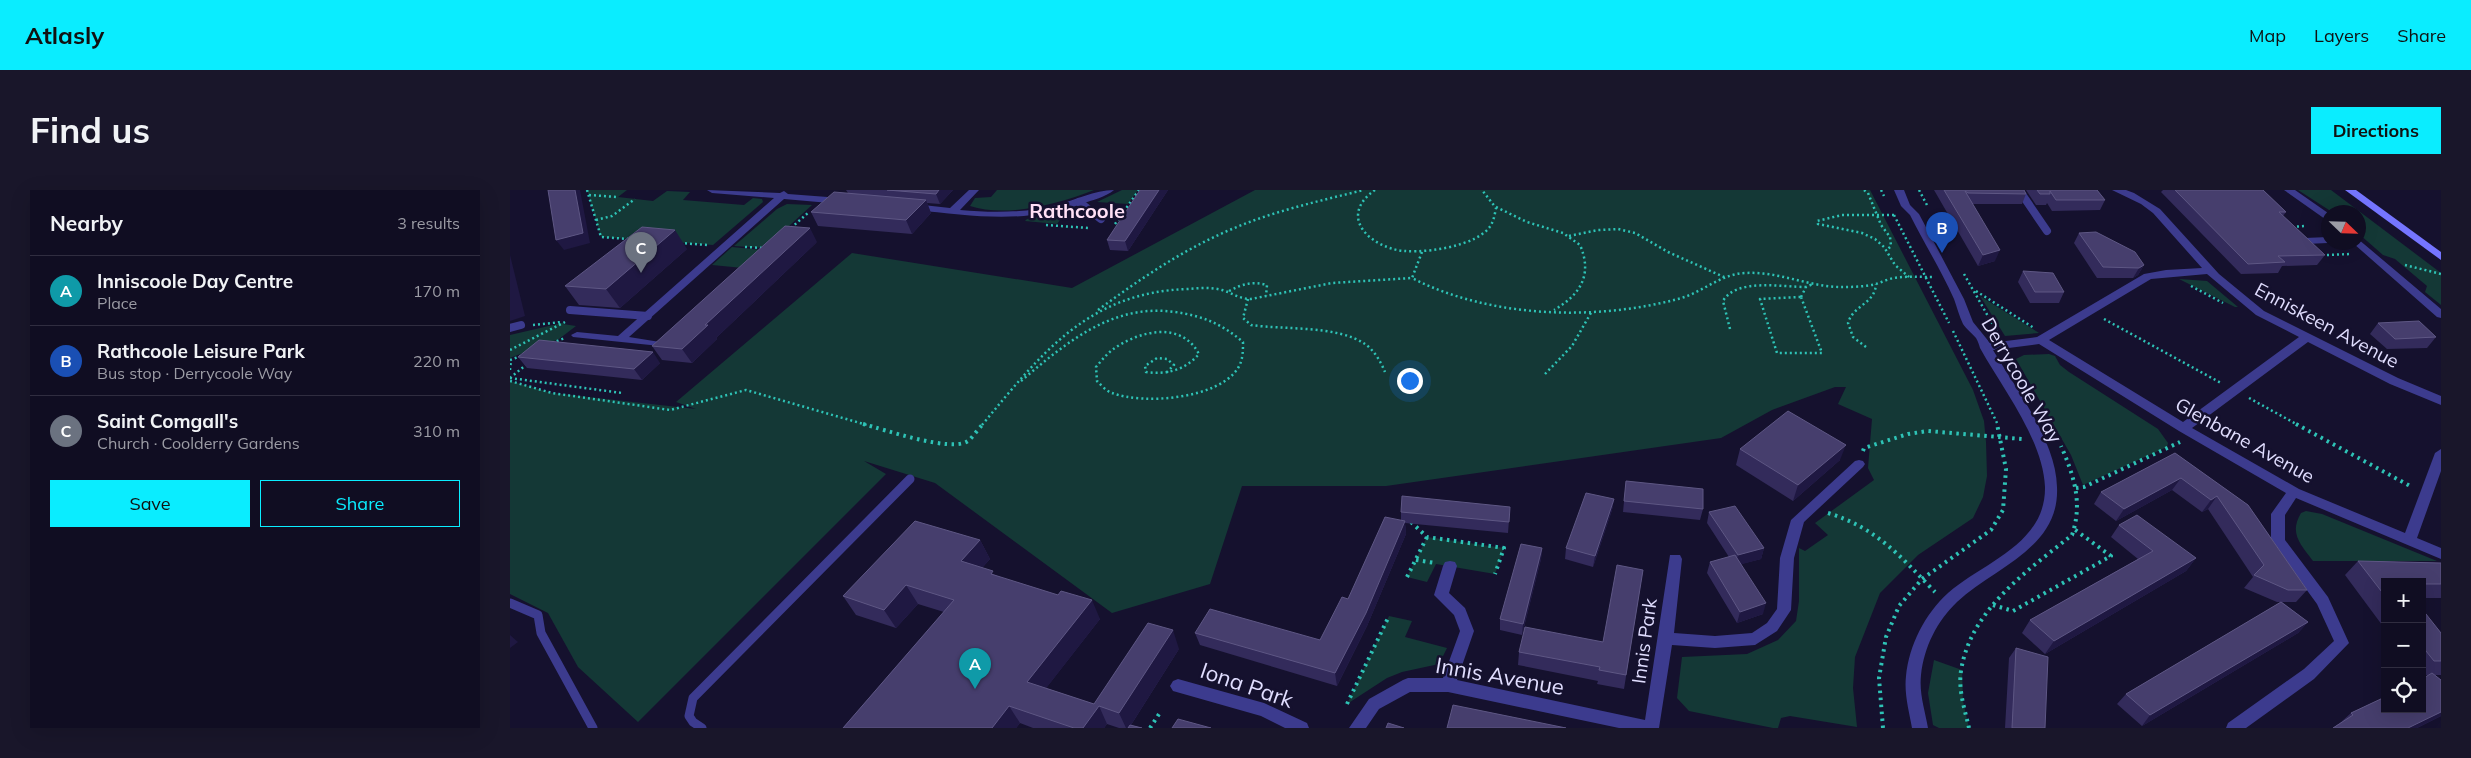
<!DOCTYPE html>
<html lang="en">
<head>
<meta charset="utf-8">
<style>
	body { margin:0; font-family:Mulish,sans-serif; background:#19162a; color:#f1f3f6 }
	.controls { position:absolute; right:15px; bottom:15px; display:grid; overflow:hidden; border-radius:0px; box-shadow:0 5px 20px #0002 }
	.controls button { width:45px; height:45px; display:grid; place-items:center; padding:0; border:0; border-bottom:1px solid #302d40; background:#100d22; color:#f1f3f6; font:25px sans-serif }
	.compass { position:absolute; left:1811px; top:15px; width:45px; height:45px; border-radius:50%; background:#100d22; box-shadow:0 5px 20px #0002; rotate:113deg }
	.you { position:absolute; left:899px; top:190px; width:18px; height:18px; margin:-12px; border:4px solid #fff; border-radius:50%; background:#1a73e8; box-shadow:0 0 0 8px #1a73e833 }
	.badge { display:grid; place-items:center; width:32px; height:32px; border-radius:50%; background:#0aedff; color:#fff; font-size:16px; font-weight:700 }
	.pin { position:absolute; translate:-50% -41px; filter:drop-shadow(0 1px 2px #0008) }
	.pin::after { content:''; position:absolute; top:26px; width:18px; height:15px; background:inherit; clip-path:polygon(0 0,100% 0,50% 100%) }
	.list { margin:0; padding:0; list-style:none }
	h2 { display:flex; justify-content:space-between; align-items:center; height:65px; margin:0; padding:0 20px; font-size:21px }
	h2 small { font-size:16px; font-weight:400; color:#9c9ca5 }
	.list li { display:grid; grid-template-columns:32px 1fr auto; gap:15px; align-items:center; box-sizing:border-box; height:70px; padding:0 20px; border-top:1px solid #302d40 }
	.list b { display:block; font-size:19px; white-space:nowrap }
	.list p { margin:0; font-size:16px; white-space:nowrap; color:#9c9ca5 }
	.list em { font-size:16px; font-style:normal; color:#9c9ca5 }
	.actions { display:flex; gap:10px; padding:15px 20px }
	.actions a { flex:1; padding:11px 0; border:1px solid #0aedff; border-radius:0px; text-align:center; font-size:18px; color:#0aedff }
	.actions .main { background:#0aedff; color:#111 }
	.icon { flex:none; width:28px; height:28px; fill:none; stroke:currentColor; stroke-width:2; stroke-linecap:round; stroke-linejoin:round }
	.map { position:relative; flex:none; width:1931px; height:538px; overflow:hidden; border-radius:0px }
	header { display:flex; align-items:center; gap:30px; box-sizing:border-box; height:70px; padding:0 25px; background:#0aedff; color:#111 }
	header strong { font-size:24px }
	nav { display:flex; gap:28px; margin-inline-start:auto; font-size:18px }
	.intro { display:flex; align-items:center; justify-content:space-between; box-sizing:border-box; height:120px; padding:0 30px }
	h1 { margin:0; font-size:35px }
	.button { padding:12px 22px; border-radius:0px; background:#0aedff; color:#111; font-size:18px; font-weight:700 }
	main { display:flex; gap:30px; padding:0 30px }
	aside { flex:1; background:#100d22; border-radius:0px; box-shadow:0 5px 20px #0002 }
	.map>svg:first-child { display:block }
	.green { fill:#143836 }
	.lines { fill:none; stroke-linecap:round; stroke-linejoin:round }
	.path-far1 { stroke:#2ec3b6; stroke-width:2.5; stroke-dasharray:2 3; stroke-linecap:butt }
	.path { stroke:#2ec3b6; stroke-width:4; stroke-dasharray:2.5 4.5; stroke-linecap:butt }
	.lane-far1 { stroke:#3c3b8e; stroke-width:8 }
	.lane { stroke:#3c3b8e; stroke-width:9 }
	.street { fill:#3c3b8e; fill-rule:evenodd }
	.secondary { fill:#7575ff; fill-rule:evenodd }
	.wall { fill:#332b5b }
	.shaded-wall { fill:#1f1842 }
	.building { fill:#463e6d; stroke:#5e5784 }
	.labels { text-anchor:middle; dominant-baseline:central; stroke-width:5; stroke-linejoin:round; paint-order:stroke }
	.street-label { font-size:19px; fill:#e1deff; stroke:#15112e }
	.far-district-label { font-size:20px; font-weight:bold; fill:#ffe0f5; stroke:#15112e }
	.near-street-label { font-size:22px; fill:#e1deff; stroke:#15112e }
</style>
</head>
<body>
<header>
<strong>Atlasly</strong>
<nav><a>Map</a><a>Layers</a><a>Share</a></nav>
</header>
<div class="intro"><h1>Find us</h1><a class="button">Directions</a></div>
<main>
<aside>
<h2>Nearby<small>3 results</small></h2>
<ul class="list">
<li><span class="badge" style="background:#0f9aa8">A</span><div><b>Inniscoole Day Centre</b><p>Place</p></div><em>170 m</em></li>
<li><span class="badge" style="background:#1a4fb4">B</span><div><b>Rathcoole Leisure Park</b><p>Bus stop · Derrycoole Way</p></div><em>220 m</em></li>
<li><span class="badge" style="background:#6b7280">C</span><div><b>Saint Comgall's</b><p>Church · Coolderry Gardens</p></div><em>310 m</em></li>
</ul>
<div class="actions"><a class="main">Save</a><a>Share</a></div>
</aside>
<div class="map">
<svg width="1931" height="538" viewBox="0 0 1931 538">
	<rect width="100%" height="100%" fill="#15112e"/>
	<path class="green" d="M 77,0 L 117,0 L 108,7 L 143,11 L 157,1 L 180,2 L 173,10 L 234,15 L 243,8 L 252,9 L 253,12 L 203,55 L 91,47 Z
		M 487,0 L 584,0 C 549,14 496,28 460,16 L 465,8 L 481,7 Z
		M 612,0 L 628,0 L 618,14 L 587,12 Z
		M 745,0 L 1360,0 L 1463,200 L 1474,231 L 1476,252 L 1477,286 L 1473,307 L 1463,328 L 1408,365 L 1370,403 L 1345,467 L 1343,498 L 1347,537 L 1280,526 L 1271,528 L 1268,538 L 1263,538 L 1179,521 L 1167,508 L 1172,467 L 1237,464 L 1268,450 L 1286,431 L 1289,411 L 1289,358 L 1295,361 L 1318,345 L 1305,333 L 1364,290 L 1358,278 L 1362,229 L 1328,214 L 1336,197 L 1325,197 L 1262,220 L 1211,248 L 876,296 L 732,296 L 700,394 L 602,423 L 425,293 L 354,271 L 376,284 L 128,532 L 68,477 L 38,423 L 0,404 L 0,191 L 42,203 L 186,219 L 166,212 L 342,63 L 562,98 Z
		M 1788,0 L 1821,0 L 1931,83 L 1931,115 L 1915,102 L 1917,96 L 1885,69 L 1873,65 L 1849,44 L 1848,22 L 1822,22 Z
		M 277,14 L 302,15 L 255,58 L 224,56 L 267,19 Z
		M 556,22 L 547,34 L 515,31 L 517,29 Z
		M 222,57 L 252,60 L 233,78 L 202,75 Z
		M 1669,89 L 1697,91 L 1728,117 L 1725,117 Z
		M 1470,106 L 1529,143 L 1495,146 Z
		M 56,132 L 53,134 L 66,136 L 49,149 L 0,168 L 0,145 Z
		M 1539,164 L 1545,166 L 1550,175 L 1559,182 L 1648,239 L 1658,253 L 1657,257 L 1573,295 L 1561,265 L 1506,169 L 1514,165 Z
		M 1796,321 L 1812,324 L 1927,371 L 1803,371 C 1790,354 1779,343 1791,323 Z
		M 917,347 L 994,358 L 985,384 L 926,374 L 917,392 L 897,387 Z
		M 879,426 L 902,431 L 895,447 L 937,458 L 929,474 L 892,482 L 877,488 L 837,514 Z
		M 1424,470 L 1452,480 L 1453,511 L 1459,538 L 1429,538 L 1423,535 L 1418,503 Z"/>
	<g class="lines">
		<path class="path-far1" d="M 77,0 L 91,47 L 119,49
			M 865,0 C 832,23 852,50 883,59 C 905,66 972,57 982,33 C 984,29 985,23 986,18 L 972,0
			M 1354,0 L 1358,3 L 1371,35 L 1380,47 L 1381,56 L 1378,59
			M 1371,0 L 1374,6
			M 1409,0 L 1418,17
			M 79,5 L 107,7
			M 986,17 L 1017,32 L 1053,43 L 1070,55 C 1083,85 1070,105 1044,120
			M 1384,25 L 1439,133
			M 1384,25 L 1332,25 L 1307,31 L 1308,34 L 1352,43 L 1365,49 L 1374,57 L 1385,75 L 1399,87
			M 86,30 L 102,26 L 125,9
			M 605,34 L 629,0
			M 536,35 L 579,38
			M 1782,37 L 1795,36
			M 281,38 L 299,22
			M 1059,46 L 1088,40 L 1108,39 L 1125,43 L 1158,62 L 1214,87
			M 170,53 L 197,55
			M 235,57 L 254,58
			M 912,62 L 902,88 C 980,128 1084,131 1168,109 C 1192,103 1210,84 1235,83 C 1267,81 1297,96 1329,97 C 1341,97 1354,97 1366,94 C 1372,92 1378,89 1384,88 C 1397,86 1409,87 1422,87
			M 1817,65 L 1841,64
			M 1895,75 L 1931,84
			M 1454,84 L 1487,142
			M 1681,96 L 1713,113
			M 719,101 C 732,94 743,91 757,95 L 756,106
			M 1466,101 L 1524,138
			M 1291,107 L 1312,163 L 1267,163 L 1250,109 Z
			M 1291,107 L 1296,97 L 1303,94
			M 738,109 L 733,128 L 741,135 C 774,140 827,135 855,154 C 864,160 871,172 875,182
			M 588,120 C 630,89 674,59 722,39 C 764,21 809,11 854,0
			M 1594,129 L 1711,193
			M 23,135 L 51,132
			M 1220,139 L 1213,111 C 1226,88 1272,97 1296,97
			M 1443,141 L 1488,235
			M 42,153 L 55,148
			M 1356,157 L 1343,147 L 1338,133 C 1343,115 1365,114 1366,94
			M 0,160 L 55,132
			M 0,170 L 11,166
			M 0,180 L 1,170
			M 1035,184 L 1062,156 L 1082,121
			M 0,188 L 112,203
			M 0,188 L 17,174
			M 0,191 L 42,203 L 160,220 L 236,200 L 357,235
			M 511,191 C 556,153 602,113 665,122 C 693,126 712,134 733,152 C 733,161 733,170 728,178 C 709,209 633,215 602,203 C 596,201 591,195 587,191 L 586,177 C 591,171 596,165 602,160 C 628,141 671,130 689,164 C 675,180 657,185 636,182 L 635,176 L 647,168 L 657,169 L 664,175 L 657,182
			M 1739,208 L 1788,235
			M 472,235 C 531,164 578,102 678,99 C 689,98 701,97 712,100 C 722,103 730,109 741,109 L 822,93 L 902,88"/>
		<path class="path" d="M 353,234 C 373,239 441,263 458,251 C 463,247 468,239 473,234
			M 1786,234 L 1902,297
			M 1353,261 L 1354,258 L 1398,244 L 1418,241 L 1512,249
			M 1566,298 L 1574,297 L 1670,252
			M 1318,323 C 1367,338 1391,367 1425,402
			M 901,332 L 917,347 L 994,358 L 985,384
			M 906,370 L 925,373
			M 897,387 L 917,347
			M 1483,415 L 1503,421 L 1601,366 L 1564,339
			M 837,514 L 879,426
			M 640,538 L 651,521
			M 1373,538 L 1369,488 L 1376,447 L 1389,416 L 1412,389 L 1481,340 L 1493,320 L 1496,279 L 1487,234
			M 1459,538 C 1455,520 1448,500 1451,481 C 1460,420 1517,381 1562,345 C 1573,313 1564,286 1551,256"/>
		<path class="lane-far1" d="M 1509,0 L 1537,41
			M 569,12 L 591,29
			M 60,120 L 138,126
			M 0,138 L 11,135"/>
		<path class="lane" d="M 0,413 L 28,425 L 31,443 L 83,538
			M 192,538 L 183,532 L 179,526 L 183,508 L 400,289"/>
		<path class="street" d="M 197,0 L 270,3 L 274,1 L 278,4 L 331,8 L 336,11 L 331,14 L 274,9 L 119,147 L 150,152 L 152,154 L 150,156 L 63,147 L 61,145 L 67,142 L 108,146 L 264,8 L 202,3 Z
			M 459,0 L 469,0 L 450,20 C 483,23 515,23 547,15 C 566,10 584,0 604,0 C 596,7 582,10 572,14 C 511,34 466,26 404,20 L 399,17 L 404,14 L 440,18 Z
			M 1384,0 L 1394,0 L 1400,15 L 1409,24 L 1454,109 L 1463,132 L 1480,153 L 1527,147 L 1634,84 L 1656,80 L 1692,78 L 1643,23 L 1631,14 L 1602,0 L 1616,0 L 1624,3 L 1650,19 L 1709,84 L 1754,121 L 1888,188 L 1931,206 L 1931,215 L 1880,194 L 1798,152 L 1682,238 L 1789,299 L 1895,343 L 1925,263 L 1931,259 L 1931,281 L 1907,348 L 1931,358 L 1931,369 L 1786,308 L 1775,325 L 1775,350 L 1818,407 L 1839,453 L 1804,489 L 1736,538 L 1716,538 L 1718,533 L 1794,479 L 1824,451 L 1807,414 L 1761,351 L 1761,324 L 1776,303 L 1669,241 L 1529,154 L 1483,160 C 1506,199 1546,251 1547,297 C 1550,358 1485,377 1447,412 C 1427,431 1414,457 1411,485 C 1409,504 1415,520 1418,538 L 1402,538 C 1399,521 1394,504 1396,486 C 1399,455 1415,424 1438,403 C 1474,372 1536,354 1535,297 C 1533,249 1492,198 1470,158 C 1469,155 1468,151 1466,148 C 1462,143 1456,139 1453,134 C 1449,126 1447,117 1444,109 C 1431,80 1414,53 1400,25 L 1391,16 ZM 1697,84 L 1746,125 L 1789,147 L 1673,232 L 1539,150 L 1641,89 Z
			M 1774,0 L 1785,0 L 1818,23 L 1818,30 L 1815,29 Z
			M 1818,47 L 1820,52 L 1818,53 L 1795,54 L 1790,51 L 1795,48 Z
			M 1848,49 L 1931,119 L 1931,128 L 1927,127 L 1844,54 L 1843,52 L 1848,52 Z
			M 1349,270 L 1353,271 L 1355,274 L 1353,277 L 1294,332 L 1284,368 L 1281,420 L 1267,441 L 1245,455 L 1205,458 L 1162,455 L 1149,538 L 1109,538 L 938,502 L 900,502 L 869,519 L 856,538 L 839,538 L 859,509 L 893,490 L 898,488 L 933,488 L 950,441 L 944,425 L 924,405 L 933,376 L 935,372 L 940,371 L 945,372 L 947,376 L 939,403 L 955,418 L 964,441 L 947,490 L 1135,530 L 1160,365 L 1170,365 L 1172,369 L 1164,443 L 1205,446 L 1242,443 L 1257,433 L 1267,419 L 1270,368 L 1281,330 L 1345,271 Z
			M 668,489 L 754,513 L 797,533 L 799,538 L 775,538 L 751,526 L 663,501 L 660,496 L 663,491 Z"/>
		<path class="secondary" d="M 1835,0 L 1846,0 L 1931,62 L 1931,70 Z"/>
	</g>
	<path class="wall" d="M 336,0 L 443,0 L 430,14 L 417,13 L 421,23 L 402,44 L 308,36 L 301,22 L 338,3 Z
		M 630,0 L 658,0 L 618,61 L 600,60 L 597,50 Z
		M 1424,0 L 1514,0 L 1516,4 L 1512,14 L 1462,14 L 1485,71 L 1468,76 Z
		M 1516,0 L 1587,0 L 1595,10 L 1590,20 L 1542,21 L 1537,13 L 1536,15 L 1526,15 Z
		M 1653,0 L 1753,0 L 1776,22 L 1773,26 L 1815,65 L 1807,75 L 1772,76 L 1768,83 L 1731,84 L 1651,2 Z
		M 1569,43 L 1634,75 L 1628,85 L 1623,88 L 1587,88 L 1564,53 Z
		M 307,52 L 206,148 L 207,149 L 182,173 L 152,170 L 142,156 Z
		M 177,59 L 110,118 L 69,115 L 55,96 Z
		M 1513,81 L 1554,102 L 1549,113 L 1520,113 L 1508,92 Z
		M 1868,133 L 1926,147 L 1917,158 L 1877,159 L 1860,144 Z
		M 8,167 L 150,173 L 132,190 L 17,178 Z
		M 1230,259 L 1330,270 L 1283,311 L 1226,275 Z
		M 1665,263 L 1738,315 L 1797,400 L 1786,412 L 1772,412 L 1798,432 L 1788,443 L 1632,536 L 1607,514 L 1616,504 L 1771,412 L 1767,412 L 1734,398 L 1743,387 L 1698,319 L 1692,322 L 1662,300 L 1606,331 L 1584,314 L 1591,302 Z
		M 1116,291 L 1193,319 L 1190,330 L 1113,322 Z
		M 1104,309 L 1102,320 L 1083,377 L 1055,369 L 1056,358 Z
		M 1000,317 L 998,343 L 895,333 L 896,344 L 857,436 L 827,496 L 690,455 L 685,443 L 810,450 L 891,330 L 891,322 Z
		M 1199,322 L 1254,358 L 1251,369 L 1231,374 L 1253,424 L 1227,433 L 1197,383 L 1200,372 L 1219,367 L 1197,333 Z
		M 1609,335 L 1686,368 L 1676,381 L 1535,464 L 1512,443 L 1520,430 L 1628,369 L 1601,347 Z
		M 470,350 L 480,369 L 472,378 L 485,385 L 590,429 L 536,498 L 584,514 L 669,459 L 621,535 L 632,538 L 609,538 L 597,534 L 594,538 L 523,538 L 510,533 L 506,538 L 333,538 L 434,422 L 408,414 L 386,438 L 346,425 L 333,406 Z
		M 1032,358 L 1031,369 L 1012,445 L 990,440 L 990,429 Z
		M 1848,371 L 1931,373 L 1931,408 L 1912,408 L 1912,392 L 1875,392 L 1875,439 L 1835,385 Z
		M 1133,380 L 1114,499 L 1087,494 L 1088,491 L 1008,475 L 1009,462 L 1093,452 Z
		M 1912,419 L 1931,443 L 1931,485 L 1925,485 L 1931,490 L 1931,526 L 1907,538 L 1823,538 L 1830,533 L 1841,523 L 1875,507 L 1875,519 L 1912,519 L 1912,489 L 1919,485 L 1912,485 Z
		M 1506,458 L 1535,538 L 1495,538 L 1499,468 Z"/>
	<path class="shaded-wall" d="M 65,0 L 70,0 L 80,53 L 54,60 L 46,50 Z
		M 429,0 L 443,0 L 430,14 L 426,4 Z
		M 649,0 L 658,0 L 618,61 L 615,51 Z
		M 416,10 L 421,23 L 402,44 L 396,30 Z
		M 300,38 L 307,52 L 206,148 L 207,149 L 182,173 L 172,159 L 195,135 Z
		M 165,40 L 177,59 L 110,118 L 96,99 Z
		M 1490,60 L 1485,71 L 1468,76 L 1473,65 Z
		M 0,65 L 15,126 L 0,131 Z
		M 1634,75 L 1628,85 L 1623,88 L 1629,78 Z
		M 143,162 L 150,173 L 132,190 L 124,179 Z
		M 1336,255 L 1330,270 L 1283,311 L 1288,295 Z
		M 1671,288 L 1662,300 L 1606,331 L 1614,319 Z
		M 1707,306 L 1698,319 L 1692,322 L 1701,310 Z
		M 1104,309 L 1102,320 L 1083,377 L 1085,366 Z
		M 895,331 L 896,344 L 857,436 L 827,496 L 825,483 Z
		M 470,350 L 480,369 L 461,390 L 451,371 Z
		M 1032,358 L 1031,369 L 1012,445 L 1013,434 Z
		M 1254,358 L 1251,369 L 1225,376 L 1228,365 Z
		M 1686,368 L 1676,381 L 1535,464 L 1544,451 Z
		M 396,395 L 408,414 L 386,438 L 374,420 Z
		M 582,410 L 590,429 L 527,510 L 517,492 Z
		M 1256,413 L 1253,424 L 1227,433 L 1230,422 Z
		M 1798,432 L 1788,443 L 1632,536 L 1640,525 Z
		M 663,440 L 669,459 L 619,538 L 616,538 L 609,523 Z
		M 0,445 L 8,452 L 0,458 Z
		M 499,516 L 510,533 L 506,538 L 482,538 Z
		M 589,516 L 597,534 L 594,538 L 573,538 Z
		M 1931,522 L 1931,526 L 1907,538 L 1898,538 Z"/>
	<path class="building" d="M 38,0 L 65,0 L 73,43 L 46,50 Z
		M 377,0 L 429,0 L 426,4 Z
		M 630,0 L 649,0 L 615,51 L 597,50 Z
		M 1434,0 L 1514,0 L 1516,4 L 1458,3 L 1455,1 L 1490,60 L 1473,65 Z
		M 1527,0 L 1587,0 L 1595,10 L 1546,10 L 1540,1 L 1540,4 L 1530,4 Z
		M 1665,0 L 1753,0 L 1776,22 L 1769,22 L 1815,65 L 1768,66 L 1775,72 L 1738,74 Z
		M 324,2 L 416,10 L 396,30 L 301,22 Z
		M 275,36 L 300,38 L 195,135 L 198,135 L 172,159 L 142,156 Z
		M 132,37 L 165,40 L 96,99 L 55,96 Z
		M 1586,42 L 1625,62 L 1634,75 L 1629,78 L 1593,77 L 1569,43 Z
		M 1513,81 L 1543,83 L 1554,102 L 1525,102 Z
		M 1909,131 L 1926,147 L 1885,149 L 1868,133 Z
		M 29,150 L 143,162 L 124,179 L 8,167 Z
		M 1278,221 L 1336,255 L 1288,295 L 1230,259 Z
		M 1665,263 L 1738,315 L 1797,400 L 1778,400 L 1744,385 L 1754,375 L 1707,306 L 1701,310 L 1671,288 L 1614,319 L 1591,302 Z
		M 1116,291 L 1193,299 L 1193,319 L 1114,311 Z
		M 1076,303 L 1104,309 L 1085,366 L 1056,358 Z
		M 892,306 L 1000,317 L 999,332 L 891,322 Z
		M 1225,316 L 1254,358 L 1228,365 L 1199,322 Z
		M 1627,325 L 1686,368 L 1544,451 L 1520,430 L 1643,361 L 1609,335 Z
		M 875,327 L 895,331 L 856,423 L 825,483 L 685,443 L 700,419 L 810,450 L 832,407 L 838,409 Z
		M 405,331 L 470,350 L 451,371 L 483,381 L 481,384 L 548,405 L 551,401 L 582,410 L 517,492 L 584,514 L 638,433 L 663,440 L 609,523 L 589,516 L 573,538 L 564,538 L 499,516 L 482,538 L 333,538 L 444,410 L 396,395 L 374,420 L 333,406 Z
		M 1011,354 L 1032,358 L 1013,434 L 990,429 Z
		M 1225,365 L 1256,413 L 1230,422 L 1200,372 Z
		M 1848,371 L 1931,373 L 1931,394 L 1912,394 L 1912,392 L 1875,392 L 1875,406 Z
		M 1107,375 L 1133,380 L 1116,485 L 1089,480 L 1090,477 L 1009,462 L 1015,437 L 1093,452 Z
		M 1771,412 L 1798,432 L 1640,525 L 1616,504 Z
		M 1912,419 L 1931,443 L 1931,471 L 1924,471 L 1912,456 Z
		M 1506,458 L 1538,467 L 1535,538 L 1502,538 Z
		M 1922,483 L 1931,490 L 1931,522 L 1898,538 L 1823,538 L 1843,525 L 1841,523 L 1875,507 L 1875,519 L 1912,519 L 1912,489 Z
		M 943,515 L 1056,538 L 937,538 Z
		M 668,529 L 701,538 L 662,538 Z
		M 878,533 L 894,538 L 876,538 Z
		M 620,535 L 632,538 L 618,538 Z"/>
	<g class="labels">
		<g class="street-label">
			<text transform="translate(1817 135) rotate(28)">Enniskeen Avenue</text>
			<text transform="translate(1512 190) rotate(60)">Derrycoole Way</text>
			<text transform="translate(1735 250) rotate(29)">Glenbane Avenue</text>
			<text transform="translate(1134 451) rotate(-82)">Innis Park</text>
		</g>
		<g class="far-district-label">
			<text x="567" y="20">Rathcoole</text>
		</g>
		<g class="near-street-label">
			<text transform="translate(990 486) rotate(10)">Innis Avenue</text>
			<text transform="translate(737 495) rotate(19)">Iona Park</text>
		</g>
	</g>
</svg>
<div class="controls">
<button>+</button>
<button>−</button>
<button><svg class="icon" aria-label="locate" viewBox="0 0 24 24"><circle cx="12" cy="12" r="6"/><path d="M12 2v4M12 18v4M2 12h4M18 12h4"/></svg></button>
</div>
<svg class="compass" viewBox="-18 -18 36 36"><path d="M0-13l5 13h-10z" fill="#e53935"/><path d="M0 13l5-13h-10z" fill="#9c9ca5"/></svg>
<div class="you"></div>
<div class="pin badge" style="left:465px;top:499px;background:#0f9aa8">A</div>
<div class="pin badge" style="left:1432px;top:63px;background:#1a4fb4">B</div>
<div class="pin badge" style="left:131px;top:83px;background:#6b7280">C</div>
</div>
</main>
</body>
</html>
